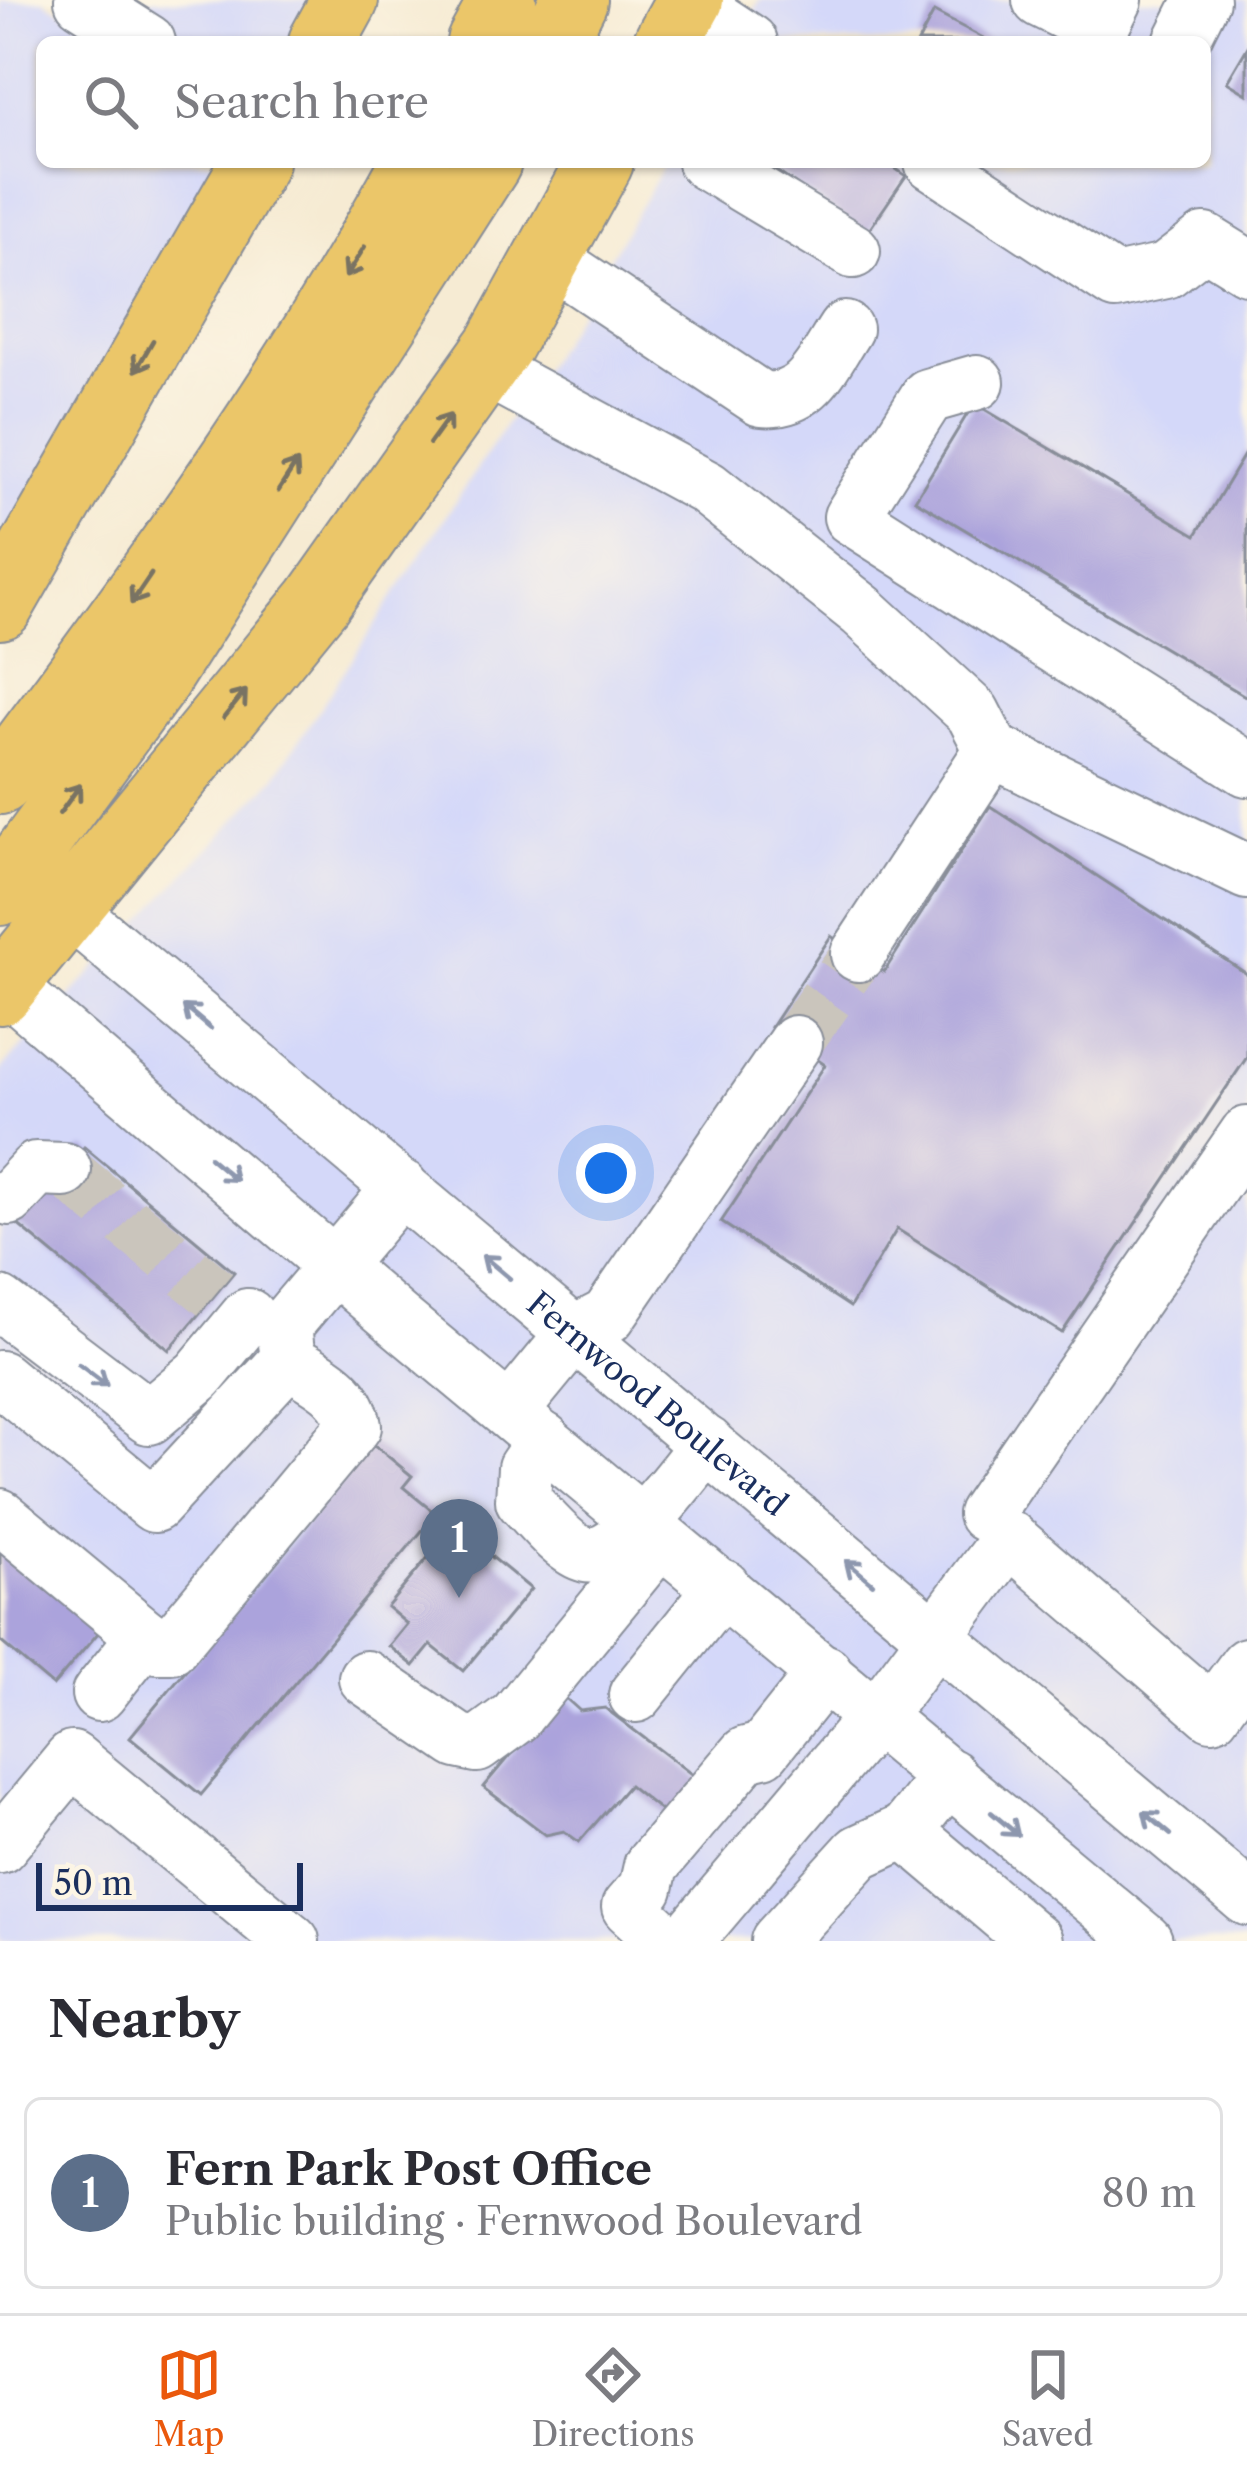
<!DOCTYPE html>
<html lang="en">
<head>
<meta charset="utf-8">
<style>
	body { margin:0; font-family:"Libre Caslon Text",serif; background:#f2f2f3; color:#2b2b33 }
	.scale { position:absolute; left:36px; bottom:30px; width:267px; box-sizing:border-box; padding-left:12px; border:6px solid #1b2f5e; border-top:0; font-size:33px; line-height:42px; white-space:nowrap; color:#1b2f5e; -webkit-text-stroke:9px #fcf5e5; paint-order:stroke }
	.you { position:absolute; left:606px; top:1173px; width:42px; height:42px; margin:-30px; border:9px solid #fff; border-radius:50%; background:#1a73e8; box-shadow:0 0 0 18px #1a73e833 }
	.badge { display:grid; place-items:center; width:78px; height:78px; border-radius:50%; background:#ea580c; color:#fff; font-size:39px; font-weight:700 }
	.pin { position:absolute; translate:-50% -99px; filter:drop-shadow(0 3px 6px #0008) }
	.pin::after { content:''; position:absolute; top:63px; width:42px; height:36px; background:inherit; clip-path:polygon(0 0,100% 0,50% 100%) }
	.list { margin:0; padding:0; list-style:none }
	h2 { display:flex; justify-content:space-between; align-items:center; height:156px; margin:0; padding:0 48px; font-size:51px }
	h2 small { font-size:39px; font-weight:400; color:#7c7c81 }
	.list li { display:grid; grid-template-columns:78px 1fr auto; gap:36px; align-items:center; box-sizing:border-box; height:192px; margin:0 24px 24px; padding:0 24px; border:3px solid #e1e1e2; border-radius:18px }
	.list b { display:block; font-size:45px; white-space:nowrap }
	.list p { margin:0; font-size:39px; white-space:nowrap; color:#7c7c81 }
	.list em { font-size:39px; font-style:normal; color:#7c7c81 }
	.icon { flex:none; width:66px; height:66px; fill:none; stroke:currentColor; stroke-width:2; stroke-linecap:round; stroke-linejoin:round }
	.map { position:relative; flex:none; width:1247px; height:1941px; overflow:hidden }
	.search { position:absolute; background:#fff; box-shadow:0 3px 9px #0004; left:36px; right:36px; top:36px; height:132px; display:flex; align-items:center; gap:30px; box-sizing:border-box; padding:0 42px; border-radius:18px; color:#7c7c81; font-size:45px }
	.sheet { height:372px; background:#fff }
	nav { display:flex; justify-content:space-around; align-items:center; box-sizing:border-box; height:168px; border-top:3px solid #e1e1e2; background:#fff; font-size:33px; color:#7c7c81 }
	nav a { display:grid; justify-items:center; gap:6px }
	nav .on { color:#ea580c }
	.map>svg:first-child { display:block }
	.built { fill:#d4d8f9 }
	.building { fill:#aba3dc }
	.lines { fill:none; stroke-linecap:round; stroke-linejoin:round }
	.minor-tunnel { stroke:#cac5bc; stroke-width:54; stroke-dasharray:54 27; stroke-linecap:butt }
	.minor-casing { stroke:#888d98; stroke-width:58 }
	.major-casing { stroke:#888d98; stroke-width:70 }
	.minor { stroke:#fff; stroke-width:54 }
	.major { stroke:#ebc669; stroke-width:66 }
	.oneway { stroke:#797363 }
	.oneway2 { stroke:#8d97ae }
	.labels { text-anchor:middle; dominant-baseline:central; stroke-width:12; stroke-linejoin:round; paint-order:stroke }
	.street-label { font-size:33px; fill:#1b2f5e; stroke:#fcf5e5 }
</style>
</head>
<body>
<div class="map">
<svg width="1247" height="1941" viewBox="0 0 1247 1941">
	<rect width="100%" height="100%" fill="#fcf5e5"/>
	<filter id="ink" filterUnits="userSpaceOnUse"><feTurbulence type="fractalNoise" baseFrequency=".00833" numOctaves="2"/><feDisplacementMap in="SourceGraphic" scale="24" xChannelSelector="R" yChannelSelector="G"/><feConvolveMatrix kernelMatrix="1 2 1 2 8 2 1 2 1" color-interpolation-filters="sRGB"/></filter>
	<filter id="wash" filterUnits="userSpaceOnUse"><feTurbulence type="fractalNoise" baseFrequency=".004" numOctaves="4" result="noise"/><feDisplacementMap in="SourceGraphic" scale="48" xChannelSelector="R" yChannelSelector="G"/><feGaussianBlur stdDeviation="2.7" result="paint"/><feColorMatrix in="noise" values="0 0 0 0 0 0 0 0 0 0 0 0 0 0 0 0 0 1.4 0 .05"/><feComposite in="paint" operator="in"/></filter>
	<g filter="url(#wash)">
		<rect width="100%" height="100%" fill="#f6ebd3"/>
		<path class="built" d="M 0,0 L 43,0 L 111,42 L 42,42 L 42,162 L 233,162 L 0,568 Z
			M 120,0 L 323,0 L 300,42 L 186,42 Z
			M 760,0 L 1247,0 L 1247,1941 L 0,1941 L 0,1071 L 273,780 L 566,333 L 666,162 L 1205,162 L 1205,42 L 735,42 Z"/>
		<g id="blocks">
			<path class="building" d="M 934,12 L 991,42 L 918,42 Z
				M 1247,48 L 1247,94 L 1227,82 Z
				M 763,162 L 886,162 L 906,176 L 867,233 Z
				M 974,403 L 1196,535 L 1247,450 L 1247,697 L 915,500 Z
				M 990,806 L 1247,974 L 1247,1057 L 1062,1333 L 897,1229 L 850,1307 L 721,1222 L 825,1065 L 771,1027 L 831,936 L 884,972 Z
				M 84,1147 L 234,1272 L 169,1350 L 16,1223 Z
				M 373,1444 L 412,1476 L 403,1487 L 436,1514 L 201,1795 L 130,1737 Z
				M 454,1526 L 531,1589 L 463,1671 L 431,1645 L 414,1666 L 389,1646 L 407,1624 L 387,1607 Z
				M 0,1537 L 105,1625 L 53,1686 L 0,1641 Z
				M 561,1694 L 580,1711 L 605,1708 L 707,1786 L 676,1823 L 629,1785 L 579,1842 L 564,1831 L 546,1835 L 483,1787 Z"/>
		</g>
	</g>
	<g filter="url(#ink)">
		<use href="#blocks" fill-opacity="0" stroke="#888d98" stroke-width="3"/>
		<g class="lines">
			<path class="minor-tunnel" d="M 795,1043 L 858,954
				M 64,1170 L 215,1294"/>
			<defs>
				<g id="minor">
					<path d="M 82,0 L 148,42"/>
					<path d="M 1040,0 L 1100,30 L 1115,0"/>
					<path d="M 689,2 L 750,42"/>
					<path d="M 1181,42 L 1202,0"/>
					<path d="M 705,162 L 853,251"/>
					<path d="M 932,162 L 1115,282 L 1166,271 L 1205,241 L 1247,267"/>
					<path d="M 547,257 L 761,399 C 808,404 822,364 845,329"/>
					<path d="M 484,368 L 707,488 L 862,611 L 973,713 L 992,750 L 858,954"/>
					<path d="M 977,382 L 928,396 L 851,517 L 1247,769"/>
					<path d="M 992,750 L 1247,872"/>
					<path id="s1" d="M 69,910 L 1247,1898"/>
					<path d="M 6,985 L 398,1320 L 1145,1941"/>
					<path d="M 9,1198 L 36,1169 L 64,1170"/>
					<path d="M 0,1304 L 149,1417 L 199,1375 L 248,1316"/>
					<path d="M 0,1378 L 154,1505 L 288,1360 L 284,1326 L 401,1187"/>
					<path d="M 510,1412 L 575,1333 L 608,1316 L 795,1043"/>
					<path d="M 544,1440 L 525,1468 L 523,1500 C 538,1516 565,1550 586,1555 C 620,1562 687,1470 707,1444"/>
					<path d="M 985,1514 L 1247,1134"/>
					<path d="M 0,1516 L 157,1646 L 171,1646 L 354,1426 C 348,1390 316,1378 288,1360"/>
					<path d="M 366,1678 L 458,1741 L 477,1745 L 515,1717 L 641,1563 L 645,1523"/>
					<path d="M 99,1694 L 145,1636"/>
					<path d="M 636,1695 L 723,1587"/>
					<path d="M 949,1776 L 905,1831 L 1035,1941"/>
					<path d="M 0,1846 L 72,1759 L 292,1941"/>
					<path d="M 666,1941 L 629,1907 L 646,1888 L 651,1866 L 746,1754 L 763,1750 L 825,1672"/>
					<path d="M 686,1941 L 877,1715 L 1009,1538 L 1212,1713 L 1247,1665"/>
					<path d="M 778,1941 L 859,1852 L 905,1831"/>
				</g>
				<path id="major" d="M 322,42 L 345,0
					M 480,42 L 503,0
					M 553,42 L 574,0
					M 667,42 L 690,0
					M 0,606 L 255,162
					M 0,781 C 149,584 297,379 415,162
					M 0,892 L 154,683 L 488,162
					M 0,991 L 318,601 L 500,344 L 600,162"/>
			</defs>
			<use href="#minor" class="minor-casing"/>
			<use href="#major" class="major-casing"/>
			<use href="#minor" class="minor"/>
			<use href="#major" class="major"/>
		</g>
		<defs><path id="oneway-shaft" d="M-6 0H5M1.5-3L5.5 0L1.5 3" fill="none" stroke-width="1.6" stroke-linecap="round" stroke-linejoin="round" transform="scale(3)"/></defs>
		<g class="oneway">
			<use href="#oneway-shaft" transform="translate(355 262) rotate(122)"/>
			<use href="#oneway-shaft" transform="translate(144 356) rotate(120)"/>
			<use href="#oneway-shaft" transform="translate(440 429) rotate(-54)"/>
			<use href="#oneway-shaft" transform="translate(288 476) rotate(-57)"/>
			<use href="#oneway-shaft" transform="translate(141 589) rotate(124)"/>
			<use href="#oneway-shaft" transform="translate(235 704) rotate(-51)"/>
			<use href="#oneway-shaft" transform="translate(70 799) rotate(-54)"/>
		</g>
		<g class="oneway2">
			<use href="#oneway-shaft" transform="translate(197 1017) rotate(-140)"/>
			<use href="#oneway-shaft" transform="translate(223 1169) rotate(40)"/>
			<use href="#oneway-shaft" transform="translate(496 1267) rotate(-140)"/>
			<use href="#oneway-shaft" transform="translate(93 1375) rotate(37)"/>
			<use href="#oneway-shaft" transform="translate(859 1572) rotate(-140)"/>
			<use href="#oneway-shaft" transform="translate(1157 1823) rotate(-140)"/>
			<use href="#oneway-shaft" transform="translate(1005 1824) rotate(40)"/>
		</g>
	</g>
	<g class="labels">
		<g class="street-label">
			<text stroke="none"><textPath href="#s1" startOffset="768">Fernwood Boulevard</textPath></text>
		</g>
	</g>
</svg>
<div class="scale">50 m</div>
<div class="you"></div>
<div class="pin badge" style="left:459px;top:1598px;background:#5c6f8a">1</div>
<div class="search"><svg class="icon" aria-label="search" viewBox="0 0 24 24"><circle cx="10" cy="10" r="6"/><path d="M15 15l6 6"/></svg>Search here</div>
</div>
<section class="sheet">
<h2>Nearby<small></small></h2>
<ul class="list">
<li><span class="badge" style="background:#5c6f8a">1</span><div><b>Fern Park Post Office</b><p>Public building · Fernwood Boulevard</p></div><em>80 m</em></li>
</ul>
</section>
<nav>
<a class="on"><svg class="icon" aria-label="map" viewBox="0 0 24 24"><path d="M3 6l6-2 6 2 6-2v14l-6 2-6-2-6 2zM9 4v14M15 6v14"/></svg>Map</a>
<a><svg class="icon" aria-label="directions" viewBox="0 0 24 24"><path d="M12 3l9 9-9 9-9-9zM9 14v-3h6M13 9l2 2-2 2"/></svg>Directions</a>
<a><svg class="icon" aria-label="saved" viewBox="0 0 24 24"><path d="M7 4h10v16l-5-4-5 4z"/></svg>Saved</a>
</nav>
</body>
</html>
